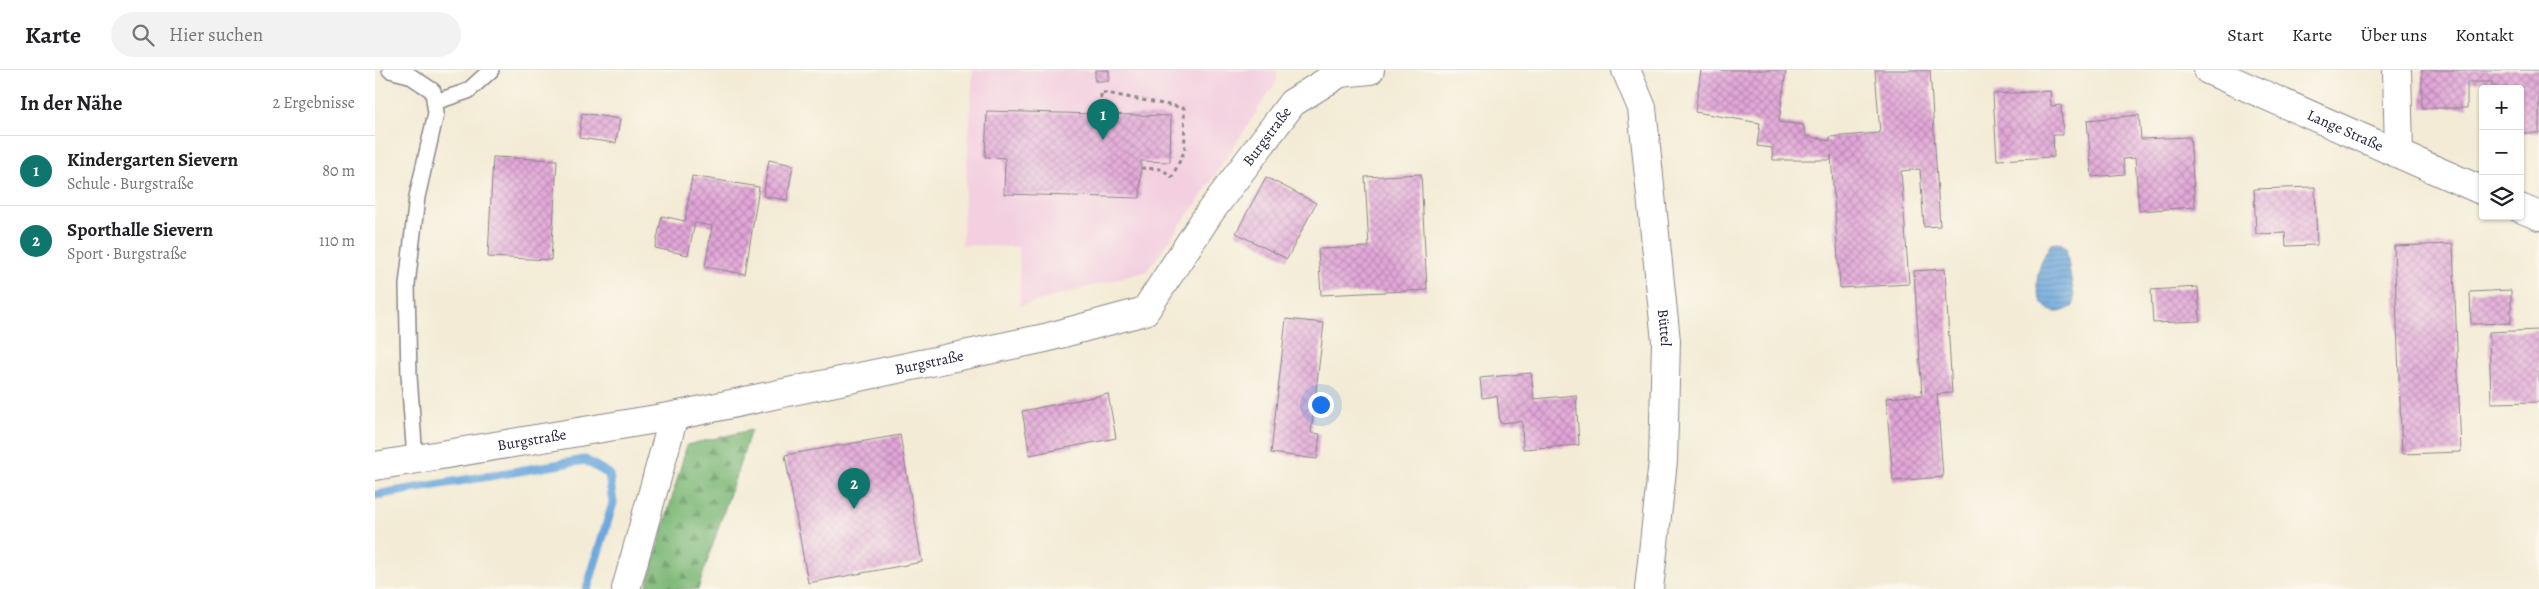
<!DOCTYPE html>
<html lang="de">
<head>
<meta charset="utf-8">
<style>
	body { margin:0; font-family:Alegreya,serif; background:#f2f2f2; color:#202124 }
	.controls { position:absolute; right:15px; top:15px; display:grid; overflow:hidden; border-radius:5px; box-shadow:0 1px 4px #0004 }
	.controls button { width:45px; height:45px; display:grid; place-items:center; padding:0; border:0; border-bottom:1px solid #e0e0e0; background:#fff; color:#202124; font:25px sans-serif }
	.you { position:absolute; left:945px; top:334px; width:18px; height:18px; margin:-12px; border:4px solid #fff; border-radius:50%; background:#1a73e8; box-shadow:0 0 0 8px #1a73e833 }
	.badge { display:grid; place-items:center; width:32px; height:32px; border-radius:50%; background:#0f766e; color:#fff; font-size:16px; font-weight:700 }
	.pin { position:absolute; translate:-50% -41px; filter:drop-shadow(0 1px 2px #0008) }
	.pin::after { content:''; position:absolute; top:26px; width:18px; height:15px; background:inherit; clip-path:polygon(0 0,100% 0,50% 100%) }
	.list { margin:0; padding:0; list-style:none }
	h2 { display:flex; justify-content:space-between; align-items:center; height:65px; margin:0; padding:0 20px; font-size:21px }
	h2 small { font-size:16px; font-weight:400; color:#757577 }
	.list li { display:grid; grid-template-columns:32px 1fr auto; gap:15px; align-items:center; box-sizing:border-box; height:70px; padding:0 20px; border-top:1px solid #e0e0e0 }
	.list b { display:block; font-size:19px; white-space:nowrap }
	.list p { margin:0; font-size:16px; white-space:nowrap; color:#757577 }
	.list em { font-size:16px; font-style:normal; color:#757577 }
	.icon { flex:none; width:28px; height:28px; fill:none; stroke:currentColor; stroke-width:2; stroke-linecap:round; stroke-linejoin:round }
	.map { position:relative; flex:none; width:2164px; height:519px; overflow:hidden }
	header { display:flex; align-items:center; gap:30px; box-sizing:border-box; height:70px; padding:0 25px; background:#fff; border-bottom:1px solid #e0e0e0 }
	header strong { font-size:24px }
	nav { display:flex; gap:28px; margin-inline-start:auto; font-size:18px }
	.search { width:350px; height:45px; background:#f2f2f2; display:flex; align-items:center; gap:12px; box-sizing:border-box; padding:0 18px; border-radius:28px; color:#757577; font-size:19px }
	main { display:flex }
	aside { flex:1; background:#fff }
	.map>svg:first-child { display:block }
	.built { fill:#f3cfe0 }
	.forest { fill:url(#forest-firs); stroke:#4f6d59 }
	.water { fill:url(#water-rules); stroke:#46648c }
	.lines { fill:none; stroke-linecap:round; stroke-linejoin:round }
	.stream { stroke:#6ba7dc; stroke-width:9 }
	.building { fill:url(#building-cross-hatch) }
	.lane-casing { stroke:#8a8688; stroke-width:18 }
	.street-casing { stroke:#8a8688; stroke-width:30 }
	.path { stroke:#8a8688; stroke-width:3; stroke-dasharray:4 4; stroke-linecap:butt }
	.lane { stroke:#fff; stroke-width:15 }
	.street { stroke:#fff; stroke-width:28 }
	.labels { text-anchor:middle; dominant-baseline:central; stroke-width:4.5; stroke-linejoin:round; paint-order:stroke }
	.street-label { font-size:15px; fill:#22223b; stroke:#fbf7ec }
</style>
</head>
<body>
<header>
<strong>Karte</strong>
<div class="search"><svg class="icon" aria-label="search" viewBox="0 0 24 24"><circle cx="10" cy="10" r="6"/><path d="M15 15l6 6"/></svg>Hier suchen</div>
<nav><a>Start</a><a>Karte</a><a>Über uns</a><a>Kontakt</a></nav>
</header>
<main>
<aside>
<h2>In der Nähe<small>2 Ergebnisse</small></h2>
<ul class="list">
<li><span class="badge">1</span><div><b>Kindergarten Sievern</b><p>Schule · Burgstraße</p></div><em>80 m</em></li>
<li><span class="badge">2</span><div><b>Sporthalle Sievern</b><p>Sport · Burgstraße</p></div><em>110 m</em></li>
</ul>
</aside>
<div class="map">
<svg width="2164" height="519" viewBox="0 0 2164 519">
	<defs>
		<pattern id="forest-firs" width="22" height="20" patternUnits="userSpaceOnUse" patternTransform="scale(1.25)"><rect width="22" height="20" fill="#7cb877"/><path d="M5 1l3.5 6h-7zM16 11l3.5 6h-7z" fill="#659563"/></pattern>
		<pattern id="water-rules" width="6" height="5" patternUnits="userSpaceOnUse" patternTransform="scale(1.25)"><rect width="6" height="5" fill="#6ba7dc"/><path d="M0 2.5h6" fill="none" stroke="#5888b4"/></pattern>
		<pattern id="building-cross-hatch" width="8" height="8" patternUnits="userSpaceOnUse" patternTransform="scale(1.25)"><rect width="8" height="8" fill="#e2a6d8"/><path d="M0 0l8 8M0 8l8-8" fill="none" stroke="#b787b0"/></pattern>
	</defs>
	<rect width="100%" height="100%" fill="#fbf7ec"/>
	<filter id="ink" filterUnits="userSpaceOnUse"><feTurbulence type="fractalNoise" baseFrequency=".02" numOctaves="2"/><feDisplacementMap in="SourceGraphic" scale="10" xChannelSelector="R" yChannelSelector="G"/><feConvolveMatrix kernelMatrix="1 2 1 2 8 2 1 2 1" color-interpolation-filters="sRGB"/></filter>
	<filter id="wash" filterUnits="userSpaceOnUse"><feTurbulence type="fractalNoise" baseFrequency=".0096" numOctaves="4" result="noise"/><feDisplacementMap in="SourceGraphic" scale="20" xChannelSelector="R" yChannelSelector="G"/><feGaussianBlur stdDeviation="1.12" result="paint"/><feColorMatrix in="noise" values="0 0 0 0 0 0 0 0 0 0 0 0 0 0 0 0 0 1.4 0 .05"/><feComposite in="paint" operator="in"/></filter>
	<g filter="url(#wash)">
		<rect width="100%" height="100%" fill="#f3ebd5"/>
		<path class="built" d="M 598,0 L 901,0 L 903,9 L 823,131 L 772,201 L 645,236 L 644,177 L 587,175 Z"/>
		<path class="forest" d="M 376,360 L 323,519 L 271,519 L 312,375 Z"/>
		<path class="water" d="M 1681,173 L 1687,174 L 1691,179 L 1699,227 L 1698,236 C 1690,241 1681,245 1673,239 C 1653,224 1664,192 1676,174 Z"/>
		<g class="lines">
			<path class="stream" d="M 0,425 L 210,390 L 234,404 L 238,433 L 212,519"/>
		</g>
		<g id="blocks">
			<path class="building" d="M 720,0 L 734,0 L 734,11 L 720,11 Z
				M 1326,0 L 1411,0 L 1404,52 L 1428,55 L 1431,66 L 1455,71 L 1455,67 L 1505,63 L 1500,0 L 1555,0 L 1565,156 L 1549,157 L 1545,99 L 1526,101 L 1534,214 L 1465,218 L 1456,85 L 1456,90 L 1398,90 L 1397,78 L 1382,76 L 1385,53 L 1320,42 Z
				M 2047,0 L 2164,0 L 2164,63 L 2145,63 L 2145,19 L 2117,19 L 2117,12 L 2092,12 L 2092,38 L 2047,38 Z
				M 1675,21 L 1676,36 L 1686,35 L 1688,65 L 1678,65 L 1679,87 L 1622,90 L 1618,24 Z
				M 612,41 L 796,46 L 795,92 L 766,91 L 765,128 L 629,124 L 630,88 L 610,87 Z
				M 207,43 L 245,49 L 241,73 L 204,68 Z
				M 1764,45 L 1766,69 L 1815,67 L 1820,137 L 1764,141 L 1760,88 L 1748,89 L 1750,104 L 1717,107 L 1712,50 Z
				M 118,87 L 182,90 L 176,190 L 113,187 Z
				M 394,90 L 418,95 L 412,130 L 388,126 Z
				M 1046,104 L 1052,220 L 946,225 L 943,179 L 994,177 L 990,107 Z
				M 317,106 L 384,117 L 370,204 L 330,197 L 337,156 L 320,153 L 313,185 L 280,178 L 287,146 L 310,151 Z
				M 891,107 L 941,133 L 912,189 L 861,163 Z
				M 1940,117 L 1942,175 L 1911,176 L 1910,163 L 1881,164 L 1879,119 Z
				M 2078,174 L 2086,382 L 2027,384 L 2019,176 Z
				M 1570,199 L 1577,323 L 1562,324 L 1568,407 L 1518,411 L 1511,328 L 1547,325 L 1539,201 Z
				M 1823,217 L 1825,251 L 1778,253 L 1776,220 Z
				M 2136,220 L 2136,253 L 2096,254 L 2095,222 Z
				M 911,249 L 949,253 L 936,363 L 945,364 L 942,389 L 896,383 Z
				M 2164,260 L 2164,332 L 2116,333 L 2114,262 Z
				M 1156,303 L 1159,329 L 1201,325 L 1204,375 L 1148,379 L 1147,351 L 1125,353 L 1122,326 L 1107,328 L 1105,308 Z
				M 733,324 L 741,368 L 655,385 L 647,341 Z
				M 525,365 L 547,492 L 433,513 L 410,385 Z"/>
		</g>
	</g>
	<g filter="url(#ink)">
		<use href="#blocks" fill-opacity="0" stroke="#8a8688" stroke-width="1"/>
		<g class="lines">
			<defs>
				<path id="lane" d="M 15,0 L 34,5 L 58,21 L 61,43 L 42,127 L 32,215 L 34,306 L 40,389
					M 60,32 L 93,21 L 116,0"/>
				<g id="street">
					<path id="s1" d="M 1251,0 L 1267,38 L 1291,271 L 1288,391 L 1274,519"/>
					<path id="s2" d="M 1833,0 L 2108,121"/>
					<path d="M 2022,0 L 2024,83"/>
					<path d="M 2145,138 L 2164,146"/>
					<path id="s3" d="M 0,396 L 299,346 L 670,268 L 770,241 L 835,142 L 917,33 L 965,3 L 995,0"/>
					<path d="M 251,519 L 299,346"/>
				</g>
			</defs>
			<use href="#lane" class="lane-casing"/>
			<use href="#street" class="street-casing"/>
			<path class="path" d="M 726,44 L 726,22 L 809,38 L 810,80 L 797,107 L 787,99 L 766,98"/>
			<use href="#lane" class="lane"/>
			<use href="#street" class="street"/>
		</g>
	</g>
	<g class="labels">
		<g class="street-label">
			<text stroke="none"><textPath href="#s2" startOffset="150">Lange Straße</textPath></text>
			<text stroke="none"><textPath href="#s3" startOffset="999">Burgstraße</textPath></text>
			<text stroke="none"><textPath href="#s1" startOffset="262">Büttel</textPath></text>
			<text stroke="none"><textPath href="#s3" startOffset="564">Burgstraße</textPath></text>
			<text stroke="none"><textPath href="#s3" startOffset="159">Burgstraße</textPath></text>
		</g>
	</g>
</svg>
<div class="controls">
<button>+</button>
<button>−</button>
<button><svg class="icon" aria-label="layers" viewBox="0 0 24 24"><path d="M12 4l9 5-9 5-9-5zM3 14l9 5 9-5"/></svg></button>
</div>
<div class="you"></div>
<div class="pin badge" style="left:728px;top:70px">1</div>
<div class="pin badge" style="left:479px;top:439px">2</div>
</div>
</main>
</body>
</html>
